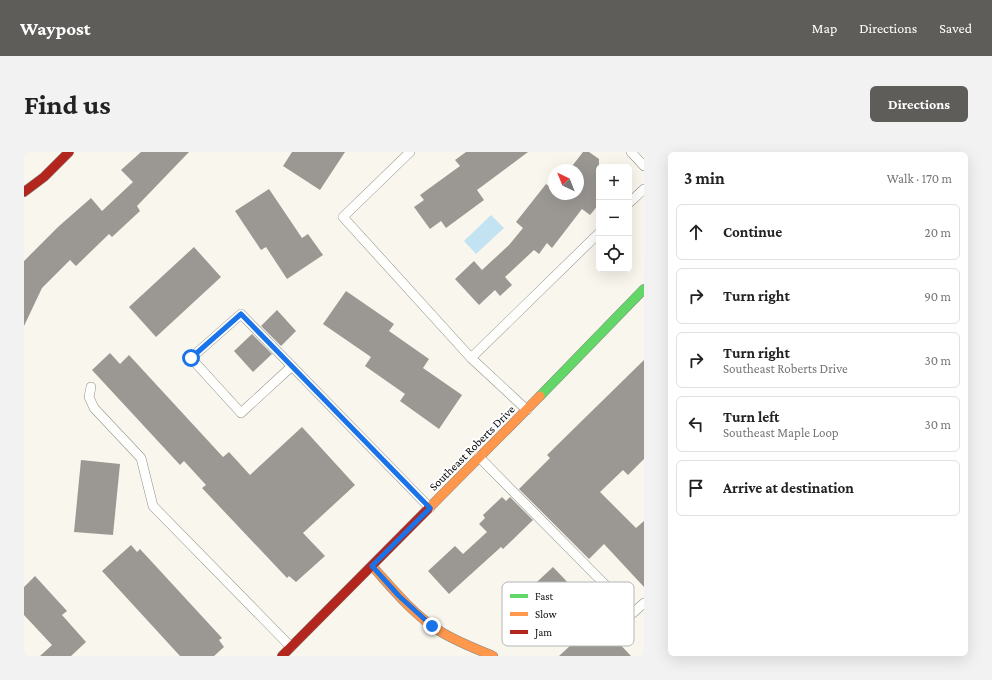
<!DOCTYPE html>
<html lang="en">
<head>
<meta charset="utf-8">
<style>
	body { margin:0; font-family:"Crimson Pro",serif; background:#f2f2f2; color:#222 }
	.controls { position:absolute; right:12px; top:12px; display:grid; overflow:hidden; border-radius:6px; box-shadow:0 4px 16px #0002 }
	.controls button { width:36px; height:36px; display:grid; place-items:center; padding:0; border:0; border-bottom:1px solid #e0e0e0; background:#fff; color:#222; font:20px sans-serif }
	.compass { position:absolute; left:524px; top:12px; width:36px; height:36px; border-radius:50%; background:#fff; box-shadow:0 4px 16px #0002; rotate:317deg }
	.stop { position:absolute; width:12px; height:12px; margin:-9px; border:3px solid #1a73e8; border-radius:50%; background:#fff }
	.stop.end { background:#1a73e8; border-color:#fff; box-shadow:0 1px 4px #0008 }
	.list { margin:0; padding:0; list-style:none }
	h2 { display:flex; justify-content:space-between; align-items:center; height:52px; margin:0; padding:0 16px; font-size:17px }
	h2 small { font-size:13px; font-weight:400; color:#767676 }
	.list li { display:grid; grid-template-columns:26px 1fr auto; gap:12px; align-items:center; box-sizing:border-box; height:56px; margin:0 8px 8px; padding:0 8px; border:1px solid #e0e0e0; border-radius:6px }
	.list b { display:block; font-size:15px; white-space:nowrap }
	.list p { margin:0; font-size:13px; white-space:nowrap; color:#767676 }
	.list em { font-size:13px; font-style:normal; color:#767676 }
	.icon { flex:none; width:22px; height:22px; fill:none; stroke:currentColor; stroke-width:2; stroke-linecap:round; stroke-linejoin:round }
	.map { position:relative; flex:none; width:620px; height:504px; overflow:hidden; border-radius:6px }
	header { display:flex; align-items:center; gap:24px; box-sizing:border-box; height:56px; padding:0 20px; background:#5e5d59; color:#fff }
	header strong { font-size:19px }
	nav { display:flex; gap:22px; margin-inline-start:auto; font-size:14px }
	.intro { display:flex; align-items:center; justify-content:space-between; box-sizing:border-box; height:96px; padding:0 24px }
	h1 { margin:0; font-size:28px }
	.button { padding:10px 18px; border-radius:6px; background:#5e5d59; color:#fff; font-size:14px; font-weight:700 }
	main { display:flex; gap:24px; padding:0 24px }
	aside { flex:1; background:#fff; border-radius:6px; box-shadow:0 4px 16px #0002 }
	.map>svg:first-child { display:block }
	.water { fill:#c4e3f2 }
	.building { fill:#9b9894 }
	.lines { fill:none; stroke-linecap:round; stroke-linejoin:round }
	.lane-casing { stroke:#92908c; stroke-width:10 }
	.fast-casing { stroke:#888783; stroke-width:10 }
	.slow-casing { stroke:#888783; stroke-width:10 }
	.jam-casing { stroke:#888783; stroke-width:10 }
	.lane { stroke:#fefefc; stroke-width:9 }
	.fast { stroke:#63d668; stroke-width:9 }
	.slow { stroke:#ff974d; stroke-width:9 }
	.jam { stroke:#b3261e; stroke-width:9 }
	.route { stroke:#1a73e8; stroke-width:5 }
	.labels { text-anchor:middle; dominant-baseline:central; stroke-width:4; stroke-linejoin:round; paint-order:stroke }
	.street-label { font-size:12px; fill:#0a0a0a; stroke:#fff }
	.key { fill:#fff; stroke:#b6b6b6; stroke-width:1 }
	.key-label { font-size:11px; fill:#0a0a0a }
</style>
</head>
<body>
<header>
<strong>Waypost</strong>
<nav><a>Map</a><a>Directions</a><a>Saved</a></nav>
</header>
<div class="intro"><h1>Find us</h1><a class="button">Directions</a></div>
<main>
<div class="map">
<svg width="620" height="504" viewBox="0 0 620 504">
	<rect width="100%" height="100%" fill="#f9f6ed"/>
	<path class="water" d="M 467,63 L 480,76 L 452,102 L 440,89 Z"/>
	<path class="building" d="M 117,0 L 165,0 L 113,54 L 116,59 L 88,85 L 85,82 L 52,114 L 46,108 L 18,136 L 0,174 L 0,109 L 34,75 L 67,46 L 78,59 L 109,30 L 97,18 Z
		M 268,0 L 321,0 L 296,38 L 259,14 Z
		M 442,0 L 504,0 L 453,38 L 460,48 L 422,76 L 417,69 L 406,77 L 390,55 L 400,48 L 396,43 L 436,14 L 431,8 Z
		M 559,0 L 565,0 L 575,7 L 575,52 L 566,63 L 558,57 L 528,96 L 523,91 L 515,102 L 510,98 L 481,125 L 488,133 L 476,144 L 471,138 L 455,153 L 431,127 L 450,109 L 458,118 L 485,93 L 499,76 L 492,70 L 522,32 L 530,38 L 530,42 L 554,42 L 554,18 L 545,18 Z
		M 245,37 L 278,86 L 284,82 L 299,103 L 263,127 L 242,95 L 237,98 L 211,59 Z
		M 170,95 L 197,125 L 132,185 L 105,155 Z
		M 322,139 L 370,172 L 365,179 L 405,207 L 399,216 L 438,243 L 415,277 L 376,249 L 381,242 L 341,214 L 347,205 L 299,172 Z
		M 253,158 L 272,179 L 257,194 L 237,174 Z
		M 228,182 L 248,202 L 229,220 L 210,199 Z
		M 86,201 L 96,212 L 105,203 L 199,305 L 205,300 L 226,323 L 278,275 L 331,333 L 279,381 L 301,404 L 272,430 L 265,424 L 263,426 L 178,336 L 182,333 L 160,309 L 156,313 L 68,218 Z
		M 620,208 L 620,307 L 604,323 L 599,318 L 576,340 L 612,376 L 620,369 L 620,435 L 580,392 L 565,407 L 495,337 L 526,306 L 523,303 Z
		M 57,308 L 96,312 L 89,383 L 50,380 Z
		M 478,345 L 482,349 L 486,345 L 509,368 L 479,397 L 477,395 L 425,442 L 404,419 L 431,394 L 439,402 L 463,380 L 455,372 L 461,366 L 459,363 Z
		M 107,393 L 113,400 L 116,397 L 198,486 L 195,488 L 200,495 L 190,504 L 156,504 L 78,419 Z
		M 529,415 L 595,484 L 591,487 L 607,504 L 535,504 L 548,492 L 516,457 L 501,472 L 486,455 Z
		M 11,424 L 43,459 L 38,463 L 62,490 L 47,504 L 16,504 L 28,493 L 0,463 L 0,435 Z"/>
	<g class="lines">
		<defs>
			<path id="lane" d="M 386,0 L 319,65 L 447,206 L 503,258
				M 607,0 L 620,14
				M 605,51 L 620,37
				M 447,206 L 575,81
				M 268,214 L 217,261 L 167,206 L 217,162 L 406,356
				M 67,235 L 65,245 L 70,256 L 117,306 L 129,354 L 267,495
				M 455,305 L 609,461 L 620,451"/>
			<path id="fast" d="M 516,244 L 620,137"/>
			<path id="slow" d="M 404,357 L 516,244
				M 348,414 C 368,436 388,461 414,478 C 431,489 450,496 469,504"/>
			<path id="jam" d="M 0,40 L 20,25 L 45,0
				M 258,504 L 404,357"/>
		</defs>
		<use href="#lane" class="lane-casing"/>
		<use href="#fast" class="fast-casing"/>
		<use href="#slow" class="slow-casing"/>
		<use href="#jam" class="jam-casing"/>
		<use href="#lane" class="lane"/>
		<use href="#fast" class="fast"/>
		<use href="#slow" class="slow"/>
		<use href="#jam" class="jam"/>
	</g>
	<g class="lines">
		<path class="route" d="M 167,206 L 217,162 L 406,356 L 348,414 L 375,444 L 408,474"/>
	</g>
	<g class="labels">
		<g class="street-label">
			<text transform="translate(448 296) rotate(-45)">Southeast Roberts Drive</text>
		</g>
	</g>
	<rect x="478" y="430" width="132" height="64" rx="6" class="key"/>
	<rect x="486" y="442" width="18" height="4" fill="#63d668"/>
	<rect x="486" y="460" width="18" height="4" fill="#ff974d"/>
	<rect x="486" y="478" width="18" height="4" fill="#b3261e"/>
	<g class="key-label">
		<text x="511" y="448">Fast</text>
		<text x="511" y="466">Slow</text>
		<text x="511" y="484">Jam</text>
	</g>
</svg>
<div class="controls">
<button>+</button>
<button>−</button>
<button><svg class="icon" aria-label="locate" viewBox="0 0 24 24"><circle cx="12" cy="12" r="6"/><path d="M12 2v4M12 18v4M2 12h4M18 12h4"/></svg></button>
</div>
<svg class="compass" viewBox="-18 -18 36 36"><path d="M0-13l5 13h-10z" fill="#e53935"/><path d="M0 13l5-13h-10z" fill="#767676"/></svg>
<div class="stop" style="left:167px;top:206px"></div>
<div class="stop end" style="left:408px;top:474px"></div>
</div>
<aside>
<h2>3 min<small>Walk · 170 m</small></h2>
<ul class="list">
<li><svg class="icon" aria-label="ahead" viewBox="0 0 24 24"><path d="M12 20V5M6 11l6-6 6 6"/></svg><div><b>Continue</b></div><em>20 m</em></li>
<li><svg class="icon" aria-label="right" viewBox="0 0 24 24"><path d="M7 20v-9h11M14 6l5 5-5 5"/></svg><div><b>Turn right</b></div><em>90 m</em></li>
<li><svg class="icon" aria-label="right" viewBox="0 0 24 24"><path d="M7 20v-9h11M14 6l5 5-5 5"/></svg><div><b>Turn right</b><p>Southeast Roberts Drive</p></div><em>30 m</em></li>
<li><svg class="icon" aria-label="left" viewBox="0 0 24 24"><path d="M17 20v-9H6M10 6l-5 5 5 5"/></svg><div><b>Turn left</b><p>Southeast Maple Loop</p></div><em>30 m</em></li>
<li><svg class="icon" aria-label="arrive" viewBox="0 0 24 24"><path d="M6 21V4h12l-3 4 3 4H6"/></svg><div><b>Arrive at destination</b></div></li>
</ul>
</aside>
</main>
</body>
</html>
